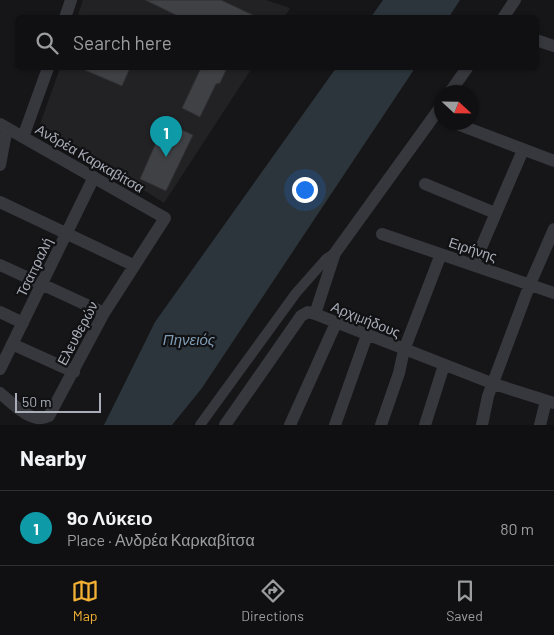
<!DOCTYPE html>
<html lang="en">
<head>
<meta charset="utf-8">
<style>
	body { margin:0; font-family:Barlow,sans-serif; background:#19191b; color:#f1f3f6 }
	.compass { position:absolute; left:434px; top:85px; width:45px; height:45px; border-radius:50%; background:#101012; box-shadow:0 1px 4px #0004; rotate:112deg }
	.scale { position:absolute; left:15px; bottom:12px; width:86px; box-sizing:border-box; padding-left:5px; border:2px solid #a8adb8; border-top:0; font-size:14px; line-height:18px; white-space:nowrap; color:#a8adb8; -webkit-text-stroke:4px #111113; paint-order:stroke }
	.you { position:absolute; left:304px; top:189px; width:18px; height:18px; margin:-12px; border:4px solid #fff; border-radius:50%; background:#1a73e8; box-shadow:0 0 0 8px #1a73e833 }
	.badge { display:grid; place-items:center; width:32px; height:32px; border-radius:50%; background:#f2b134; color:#fff; font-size:16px; font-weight:700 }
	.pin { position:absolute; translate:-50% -41px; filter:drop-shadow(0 1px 2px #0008) }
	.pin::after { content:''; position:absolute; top:26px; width:18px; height:15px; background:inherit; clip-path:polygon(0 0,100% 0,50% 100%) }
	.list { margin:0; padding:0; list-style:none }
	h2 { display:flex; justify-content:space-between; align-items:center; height:65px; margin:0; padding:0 20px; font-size:21px }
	h2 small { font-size:16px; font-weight:400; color:#9c9d9f }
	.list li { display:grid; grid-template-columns:32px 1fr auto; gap:15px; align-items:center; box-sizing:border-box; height:75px; padding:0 20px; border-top:1px solid #303032 }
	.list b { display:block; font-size:19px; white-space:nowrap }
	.list p { margin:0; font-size:16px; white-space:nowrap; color:#9c9d9f }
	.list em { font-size:16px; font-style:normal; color:#9c9d9f }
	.icon { flex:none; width:28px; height:28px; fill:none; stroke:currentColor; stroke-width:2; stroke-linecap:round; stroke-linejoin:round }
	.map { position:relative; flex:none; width:554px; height:425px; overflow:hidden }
	.search { position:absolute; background:#101012; box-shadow:0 1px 4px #0004; left:15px; right:15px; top:15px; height:55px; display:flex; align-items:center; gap:12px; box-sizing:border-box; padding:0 18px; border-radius:8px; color:#9c9d9f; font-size:19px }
	.sheet { height:140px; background:#101012 }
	nav { display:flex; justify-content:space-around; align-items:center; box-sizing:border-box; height:70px; border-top:1px solid #303032; background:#101012; font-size:14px; color:#9c9d9f }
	nav a { display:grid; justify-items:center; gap:2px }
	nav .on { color:#f2b134 }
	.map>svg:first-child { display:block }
	.built { fill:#222225 }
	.water { fill:#2c353c }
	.building { fill:#404145; stroke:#303034 }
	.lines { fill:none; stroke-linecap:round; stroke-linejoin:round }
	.pedestrian { stroke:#37383d; stroke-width:10 }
	.minor { stroke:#37383d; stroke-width:12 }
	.labels { text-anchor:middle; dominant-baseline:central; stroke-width:4.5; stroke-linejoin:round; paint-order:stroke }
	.street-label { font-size:14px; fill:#a8adb8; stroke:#111113 }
	.water-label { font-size:15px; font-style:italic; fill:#7f9bb3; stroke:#111113 }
</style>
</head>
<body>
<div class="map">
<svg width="554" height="425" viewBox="0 0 554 425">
	<rect width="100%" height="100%" fill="#161618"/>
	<path class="built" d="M 83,0 L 266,0 L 290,8 L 284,18 L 77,18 Z
		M 60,68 L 252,68 L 164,203 L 40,124 Z"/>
	<path class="water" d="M 383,0 L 460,0 L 449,17 L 371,17 Z
		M 336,68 L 415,68 L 202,388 L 172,425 L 104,425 L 155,322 Z"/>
	<path class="building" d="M 145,0 L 221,0 L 255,16 L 182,18 Z
		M 80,68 L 130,68 L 122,86 Z
		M 201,68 L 227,68 L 220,83 L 216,84 L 200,117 L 182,108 Z
		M 165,122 L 193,135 L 166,191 L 140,179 Z"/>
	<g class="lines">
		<path class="pedestrian" d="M 200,425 L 296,293 L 326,259 L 335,253"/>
		<path class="minor" d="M 65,18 L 71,0
			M 503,18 L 515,0
			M 536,40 L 554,46
			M 450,92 L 467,68
			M 442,105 L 335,253 L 315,314 L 494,384 L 554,403
			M 0,124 L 165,218 L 104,313 L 49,416 C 32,425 12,403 0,393
			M 457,124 L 554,161
			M 23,137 L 48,68
			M 0,165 L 7,128
			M 425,184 L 495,213
			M 0,202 L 133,265
			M 382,234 L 554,293
			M 474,264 L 523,150
			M 0,265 L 104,313
			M 0,312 L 23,323
			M 12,344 L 74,372
			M 0,369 L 94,177
			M 225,425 L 301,316 L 308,312 L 315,314
			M 290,425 L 336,323
			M 335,425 L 367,335
			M 381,425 L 399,373 L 404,350 L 441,254
			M 425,425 L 444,365
			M 482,425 L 488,396 L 530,284 L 554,229
			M 540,425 L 546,401"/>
	</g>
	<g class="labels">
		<g class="street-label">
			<text transform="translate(90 158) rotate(30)">Ανδρέα Καρκαβίτσα</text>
			<text transform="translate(473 249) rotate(18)">Ειρήνης</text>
			<text transform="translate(34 267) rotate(-64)">Τσαπραλή</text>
			<text transform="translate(366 319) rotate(22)">Αρχιμήδους</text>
			<text transform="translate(77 333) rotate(-62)">Ελευθερών</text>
		</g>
		<g class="water-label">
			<text x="189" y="339">Πηνειός</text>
		</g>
	</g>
</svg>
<svg class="compass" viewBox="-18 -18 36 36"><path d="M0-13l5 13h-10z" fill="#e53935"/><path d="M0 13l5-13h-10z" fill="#9c9d9f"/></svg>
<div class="scale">50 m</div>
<div class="you"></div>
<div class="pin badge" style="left:166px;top:157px;background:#0f9aa8">1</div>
<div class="search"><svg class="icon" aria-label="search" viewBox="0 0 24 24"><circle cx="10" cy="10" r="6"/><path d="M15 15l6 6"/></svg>Search here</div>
</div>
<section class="sheet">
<h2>Nearby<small></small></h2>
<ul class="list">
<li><span class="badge" style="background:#0f9aa8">1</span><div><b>9ο Λύκειο</b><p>Place · Ανδρέα Καρκαβίτσα</p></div><em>80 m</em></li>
</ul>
</section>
<nav>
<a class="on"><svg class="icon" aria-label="map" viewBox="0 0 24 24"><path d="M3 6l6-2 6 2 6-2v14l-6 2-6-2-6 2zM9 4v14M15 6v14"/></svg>Map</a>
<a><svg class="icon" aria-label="directions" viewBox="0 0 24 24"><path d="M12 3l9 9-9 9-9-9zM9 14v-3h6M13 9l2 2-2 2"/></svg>Directions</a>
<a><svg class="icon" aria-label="saved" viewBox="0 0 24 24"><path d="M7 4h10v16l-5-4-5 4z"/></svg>Saved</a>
</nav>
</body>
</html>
